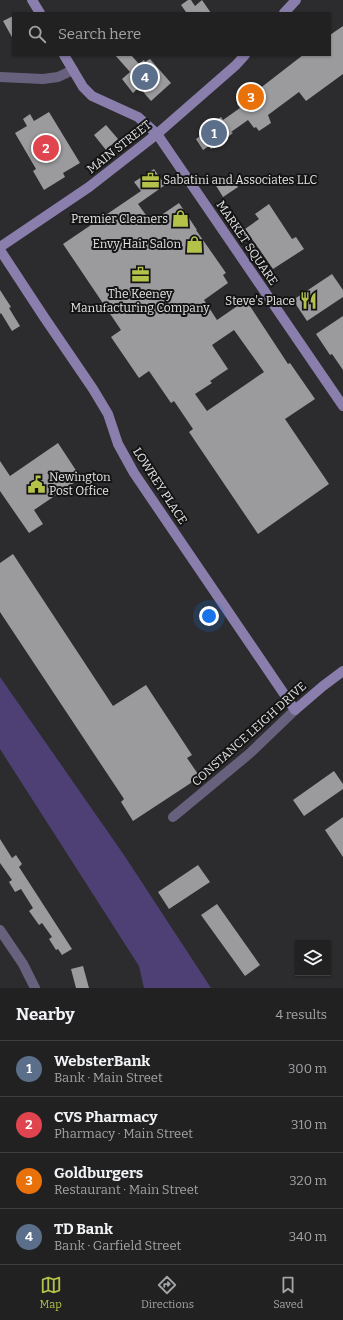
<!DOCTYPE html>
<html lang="en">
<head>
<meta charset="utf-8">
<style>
	body { margin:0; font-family:Bitter,serif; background:#29292a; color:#f1f3f6 }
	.controls { position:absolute; right:12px; bottom:12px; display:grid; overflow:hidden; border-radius:0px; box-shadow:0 1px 3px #0004 }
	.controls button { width:36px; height:36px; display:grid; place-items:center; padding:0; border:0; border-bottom:1px solid #3e3e40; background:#212122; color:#f1f3f6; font:20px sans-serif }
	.you { position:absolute; left:209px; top:616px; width:14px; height:14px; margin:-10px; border:3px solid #fff; border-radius:50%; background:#1a73e8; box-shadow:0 0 0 6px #1a73e833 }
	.badge { display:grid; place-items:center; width:26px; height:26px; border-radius:50%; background:#b5c249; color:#fff; font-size:13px; font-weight:700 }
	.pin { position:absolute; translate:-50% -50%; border:2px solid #fff; box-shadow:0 1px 4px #0006 }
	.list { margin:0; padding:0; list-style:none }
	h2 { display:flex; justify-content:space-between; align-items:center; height:52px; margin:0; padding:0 16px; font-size:17px }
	h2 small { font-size:13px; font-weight:400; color:#a2a3a5 }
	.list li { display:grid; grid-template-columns:26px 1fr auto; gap:12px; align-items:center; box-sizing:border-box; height:56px; padding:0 16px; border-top:1px solid #3e3e40 }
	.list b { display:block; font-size:15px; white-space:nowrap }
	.list p { margin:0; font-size:13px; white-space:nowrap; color:#a2a3a5 }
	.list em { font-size:13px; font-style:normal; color:#a2a3a5 }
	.icon { flex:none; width:22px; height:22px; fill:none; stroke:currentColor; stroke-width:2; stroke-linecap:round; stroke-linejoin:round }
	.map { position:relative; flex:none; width:343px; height:988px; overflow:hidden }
	.search { position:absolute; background:#212122; box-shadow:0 1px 3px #0004; left:12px; right:12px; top:12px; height:44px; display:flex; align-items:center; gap:10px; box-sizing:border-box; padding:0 14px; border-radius:0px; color:#a2a3a5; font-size:15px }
	.sheet { height:276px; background:#212122 }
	nav { display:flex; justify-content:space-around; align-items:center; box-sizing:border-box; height:56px; border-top:1px solid #3e3e40; background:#212122; font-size:11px; color:#a2a3a5 }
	nav a { display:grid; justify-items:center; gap:2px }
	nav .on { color:#b5c249 }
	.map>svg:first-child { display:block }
	.green { fill:#4e3f74 }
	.building { fill:#9b9a9d; fill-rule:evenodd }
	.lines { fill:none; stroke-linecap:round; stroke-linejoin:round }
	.street { stroke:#68617e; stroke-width:10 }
	.secondary { stroke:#897eac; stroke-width:10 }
	.labels { text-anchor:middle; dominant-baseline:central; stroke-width:4; stroke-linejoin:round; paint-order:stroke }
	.street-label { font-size:12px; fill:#e3e3e4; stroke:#141415 }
	.poi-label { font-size:12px; fill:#e3e3e4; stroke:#141415; text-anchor:end }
</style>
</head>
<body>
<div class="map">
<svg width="343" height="988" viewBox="0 0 343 988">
	<rect width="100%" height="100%" fill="#2c2c2e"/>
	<path class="green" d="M 0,677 L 124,855 L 211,988 L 144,988 L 139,966 L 0,749 Z"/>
	<path class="building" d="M 188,0 L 191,0 L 195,6 L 202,0 L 211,13 L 185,13 L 186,12 L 181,5 Z
		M 13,16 L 13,39 L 3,21 Z
		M 343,26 L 343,74 L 306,101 L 299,92 L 268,115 L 271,123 L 259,131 L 256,127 L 254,128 L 248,120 L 231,132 L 233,133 L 211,149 L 209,146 L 203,150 L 196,139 L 202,135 L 200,132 L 221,117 L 223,120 L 240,108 L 237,104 L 263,86 L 303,55 L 330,55 L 330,35 Z
		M 115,55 L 131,55 L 139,64 L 144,60 L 145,62 L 150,59 L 171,83 L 151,101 L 139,87 L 133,93 L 122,79 L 130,72 Z
		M 49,112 L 80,163 L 63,173 L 65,177 L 44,190 L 33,171 L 36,169 L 15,133 L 27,126 L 23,119 L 30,114 L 34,121 Z
		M 106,125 L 118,139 L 106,150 L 94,135 Z
		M 154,169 L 165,185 L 138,204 L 151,222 L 179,203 L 197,230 L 196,230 L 226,273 L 223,275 L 228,283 L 204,300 L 217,320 L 246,300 L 288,364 L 290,363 L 315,399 L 285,419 L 329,484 L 258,534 L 189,432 L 193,429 L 174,401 L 171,403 L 149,371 L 139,378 L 111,337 L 121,330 L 63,244 L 141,191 L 134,182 ZM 234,330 L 264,372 L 207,411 L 195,394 L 212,383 L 210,381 L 228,369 L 212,345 Z
		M 230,175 L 238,187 L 223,197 L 215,184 Z
		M 269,204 L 292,239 L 296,237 L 304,249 L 273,269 L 245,229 L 259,219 L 255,214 Z
		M 332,274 L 343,290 L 343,297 L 307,321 L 293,300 Z
		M 0,290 L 11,307 L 9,308 L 20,326 L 12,331 L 1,313 L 0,314 Z
		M 343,316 L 343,370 L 332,354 L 330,355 L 316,334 Z
		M 58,443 L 81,478 L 34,510 L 43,524 L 29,533 L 0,491 L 0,461 L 10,476 Z
		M 13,554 L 113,706 L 146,685 L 192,755 L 187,758 L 200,777 L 133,821 L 121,802 L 124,799 L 0,612 L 0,563 Z
		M 334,771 L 343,784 L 343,789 L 304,816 L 293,800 Z
		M 343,817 L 343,857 L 325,830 Z
		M 0,839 L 12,858 L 16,855 L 22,864 L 19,867 L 72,949 L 62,955 L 58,949 L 56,950 L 49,939 L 52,937 L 42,923 L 39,925 L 29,911 L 33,908 L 21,889 L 15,892 L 9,882 L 12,880 L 0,863 Z
		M 198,865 L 210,882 L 169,909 L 158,892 Z
		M 217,904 L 260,965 L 245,976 L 201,915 Z
		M 83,966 L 89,988 L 76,988 L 71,969 Z"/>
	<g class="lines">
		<path class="street" d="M 0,77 L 43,79 L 58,77 L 73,70
			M 173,817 L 249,754 L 295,710
			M 0,930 L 23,964 L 35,988"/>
		<path class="secondary" d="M 32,0 L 40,13
			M 284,13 L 296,0
			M 64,55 L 83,87 L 92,96 L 138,117 L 157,134 L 343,406
			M 0,247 L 89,187 L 157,134 L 236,65 L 245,55
			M 0,250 L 44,317 L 93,389 L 108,414 L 118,444 L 134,473 L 295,710 L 323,686 L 343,671"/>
	</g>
	<defs>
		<symbol id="office-bare" viewBox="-9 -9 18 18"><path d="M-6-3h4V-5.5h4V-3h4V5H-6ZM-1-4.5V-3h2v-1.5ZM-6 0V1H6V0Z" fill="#b5c249" stroke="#141415" stroke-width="2.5" paint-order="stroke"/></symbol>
		<symbol id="shop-bare" viewBox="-9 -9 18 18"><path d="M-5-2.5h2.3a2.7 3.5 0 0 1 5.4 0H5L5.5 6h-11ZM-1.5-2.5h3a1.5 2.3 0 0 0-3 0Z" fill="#b5c249" stroke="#141415" stroke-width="2.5" paint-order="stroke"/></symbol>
		<symbol id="restaurant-bare" viewBox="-9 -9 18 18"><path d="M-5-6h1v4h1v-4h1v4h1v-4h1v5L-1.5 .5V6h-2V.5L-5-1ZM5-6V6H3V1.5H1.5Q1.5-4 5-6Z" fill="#b5c249" stroke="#141415" stroke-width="2.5" paint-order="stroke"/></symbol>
		<symbol id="civic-bare" viewBox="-9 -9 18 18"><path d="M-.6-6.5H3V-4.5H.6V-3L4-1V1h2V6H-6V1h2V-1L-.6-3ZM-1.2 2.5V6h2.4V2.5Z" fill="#b5c249" stroke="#141415" stroke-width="2.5" paint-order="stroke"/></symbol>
	</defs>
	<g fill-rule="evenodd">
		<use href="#office-bare" x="138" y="168" width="25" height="25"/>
		<use href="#shop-bare" x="168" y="206" width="25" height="25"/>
		<use href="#shop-bare" x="182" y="232" width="25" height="25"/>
		<use href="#office-bare" x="128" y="262" width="25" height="25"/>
		<use href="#restaurant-bare" x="296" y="288" width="25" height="25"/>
		<use href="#civic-bare" x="24" y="472" width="25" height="25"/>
	</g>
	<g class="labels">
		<g class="street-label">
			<text transform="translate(119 147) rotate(-38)">MAIN STREET</text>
			<text transform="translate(247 243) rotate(56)">MARKET SQUARE</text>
			<text transform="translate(160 486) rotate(57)">LOWREY PLACE</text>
			<text transform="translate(249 734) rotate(-42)">CONSTANCE LEIGH DRIVE</text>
		</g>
		<g class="poi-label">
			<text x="163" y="180" text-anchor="start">Sabatini and Associates LLC</text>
			<text x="168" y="219">Premier Cleaners</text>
			<text x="181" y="244">Envy Hair Salon</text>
			<text x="140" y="294" text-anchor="middle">The Keeney<tspan x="140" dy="14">Manufacturing Company</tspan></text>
			<text x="295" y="301">Steve's Place</text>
			<text x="49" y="477" text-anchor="start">Newington<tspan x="49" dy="14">Post Office</tspan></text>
		</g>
	</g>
</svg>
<div class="controls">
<button><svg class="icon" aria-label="layers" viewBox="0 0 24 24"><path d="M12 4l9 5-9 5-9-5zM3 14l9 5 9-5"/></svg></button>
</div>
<div class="you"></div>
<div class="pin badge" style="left:214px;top:133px;background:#5c6f8a">1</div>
<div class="pin badge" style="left:46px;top:148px;background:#e0444e">2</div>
<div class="pin badge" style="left:251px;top:97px;background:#e8710a">3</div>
<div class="pin badge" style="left:145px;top:77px;background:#5c6f8a">4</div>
<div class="search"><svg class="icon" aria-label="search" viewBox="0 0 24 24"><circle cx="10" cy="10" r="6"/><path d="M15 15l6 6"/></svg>Search here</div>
</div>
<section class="sheet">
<h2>Nearby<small>4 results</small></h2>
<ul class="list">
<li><span class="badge" style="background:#5c6f8a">1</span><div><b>WebsterBank</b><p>Bank · Main Street</p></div><em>300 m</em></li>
<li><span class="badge" style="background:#e0444e">2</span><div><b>CVS Pharmacy</b><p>Pharmacy · Main Street</p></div><em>310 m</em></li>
<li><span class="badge" style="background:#e8710a">3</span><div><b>Goldburgers</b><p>Restaurant · Main Street</p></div><em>320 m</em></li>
<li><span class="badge" style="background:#5c6f8a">4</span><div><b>TD Bank</b><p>Bank · Garfield Street</p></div><em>340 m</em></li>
</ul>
</section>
<nav>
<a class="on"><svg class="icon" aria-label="map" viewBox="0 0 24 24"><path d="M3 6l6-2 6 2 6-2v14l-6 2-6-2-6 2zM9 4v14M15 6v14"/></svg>Map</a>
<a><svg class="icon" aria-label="directions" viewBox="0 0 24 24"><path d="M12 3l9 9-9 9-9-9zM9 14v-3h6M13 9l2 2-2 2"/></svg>Directions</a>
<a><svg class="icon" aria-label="saved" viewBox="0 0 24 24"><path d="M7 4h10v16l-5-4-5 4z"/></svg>Saved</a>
</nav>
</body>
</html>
